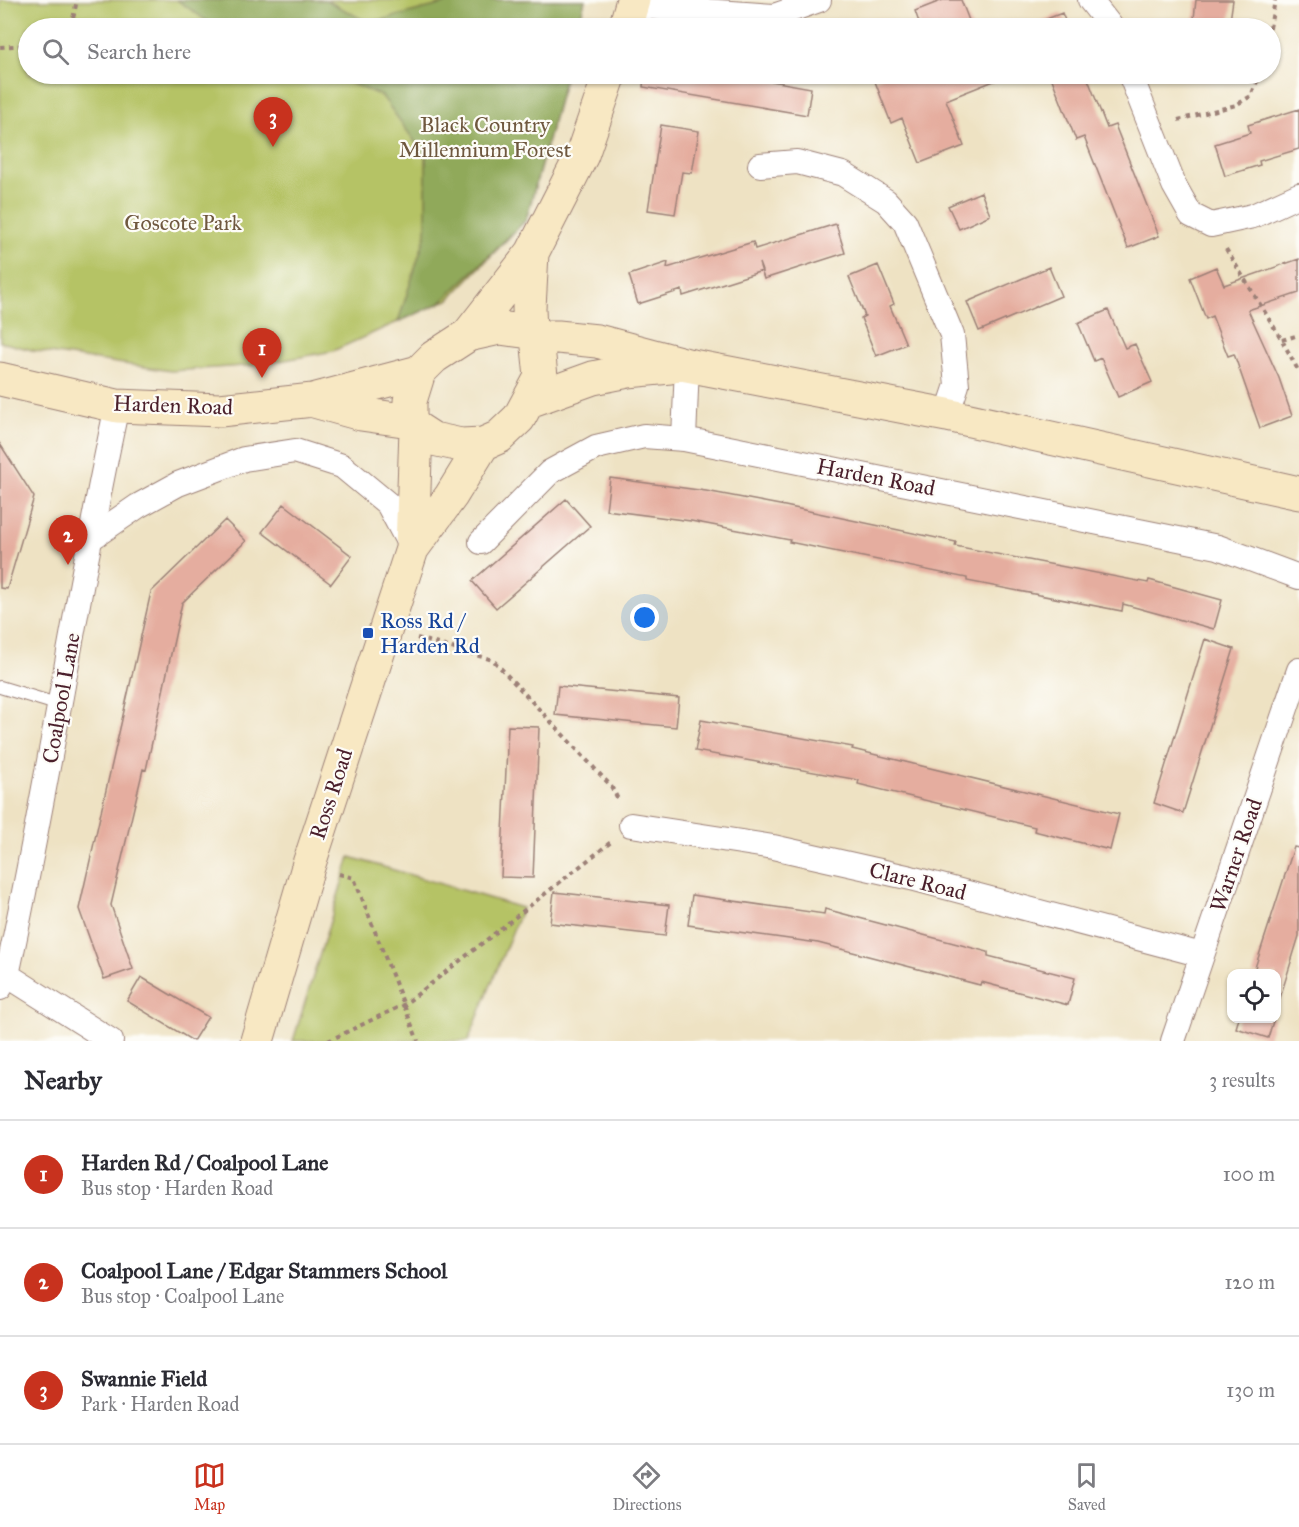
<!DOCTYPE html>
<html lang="en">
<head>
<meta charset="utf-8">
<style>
	body { margin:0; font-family:"IM FELL Great Primer",serif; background:#f2f2f3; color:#2b2b33 }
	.controls { position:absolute; right:18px; bottom:18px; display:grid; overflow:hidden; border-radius:12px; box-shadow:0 2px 4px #0004 }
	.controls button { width:54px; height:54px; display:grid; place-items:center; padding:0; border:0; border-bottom:2px solid #e1e1e2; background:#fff; color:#2b2b33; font:30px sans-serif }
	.you { position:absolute; left:645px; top:618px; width:21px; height:21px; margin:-15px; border:4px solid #fff; border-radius:50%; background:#1a73e8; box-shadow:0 0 0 9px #1a73e833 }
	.badge { display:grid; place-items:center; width:39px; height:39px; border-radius:50%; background:#c8321e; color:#fff; font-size:20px; font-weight:700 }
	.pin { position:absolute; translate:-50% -50px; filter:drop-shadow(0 2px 3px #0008) }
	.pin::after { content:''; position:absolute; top:32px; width:21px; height:18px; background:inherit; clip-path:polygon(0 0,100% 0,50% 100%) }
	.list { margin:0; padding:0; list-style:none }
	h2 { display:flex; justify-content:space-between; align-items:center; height:78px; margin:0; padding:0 24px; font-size:26px }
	h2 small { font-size:20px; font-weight:400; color:#7c7c81 }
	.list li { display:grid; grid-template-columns:39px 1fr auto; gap:18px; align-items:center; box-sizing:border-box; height:108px; padding:0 24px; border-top:2px solid #e1e1e2 }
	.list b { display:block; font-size:22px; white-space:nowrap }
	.list p { margin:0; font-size:20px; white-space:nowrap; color:#7c7c81 }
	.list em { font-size:20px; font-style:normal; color:#7c7c81 }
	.icon { flex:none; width:33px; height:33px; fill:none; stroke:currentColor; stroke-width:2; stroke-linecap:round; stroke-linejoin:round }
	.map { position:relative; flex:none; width:1299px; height:1041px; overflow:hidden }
	.search { position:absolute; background:#fff; box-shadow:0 2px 4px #0004; left:18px; right:18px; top:18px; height:66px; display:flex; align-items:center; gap:15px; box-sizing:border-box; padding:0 21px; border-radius:33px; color:#7c7c81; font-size:22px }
	.sheet { height:402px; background:#fff }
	nav { display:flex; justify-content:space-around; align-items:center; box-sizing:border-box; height:84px; border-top:2px solid #e1e1e2; background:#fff; font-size:16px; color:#7c7c81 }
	nav a { display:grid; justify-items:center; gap:3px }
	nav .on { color:#c8321e }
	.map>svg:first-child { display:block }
	.green { fill:#b5c365; stroke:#807148; stroke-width:1.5 }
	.forest { fill:#90a95a; stroke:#6d6442; stroke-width:1.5 }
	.building { fill:#e5ad9f }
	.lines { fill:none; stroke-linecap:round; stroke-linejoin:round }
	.lane-casing { stroke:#9c8077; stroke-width:14 }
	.street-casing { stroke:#9c8077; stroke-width:26 }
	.secondary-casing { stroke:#9c8077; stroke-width:35 }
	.path { stroke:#9c8077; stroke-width:4; stroke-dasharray:4.5 4.5; stroke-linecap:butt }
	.lane { stroke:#fff; stroke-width:12 }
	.street { stroke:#fff; stroke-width:24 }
	.secondary { stroke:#f8e8c3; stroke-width:33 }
	.transit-dot { fill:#1a4fb4; stroke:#fdfcf7; stroke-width:2 }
	.labels { text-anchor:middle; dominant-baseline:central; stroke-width:4.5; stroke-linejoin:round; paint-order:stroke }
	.park-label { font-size:22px; fill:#6f583f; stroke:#fdfcf7 }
	.street-label { font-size:22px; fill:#4a1f2b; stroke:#fdfcf7 }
	.transit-label { font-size:22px; fill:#164399; stroke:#fdfcf7; text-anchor:start }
</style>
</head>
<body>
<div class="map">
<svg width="1299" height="1041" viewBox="0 0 1299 1041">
	<rect width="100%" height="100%" fill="#fdfcf7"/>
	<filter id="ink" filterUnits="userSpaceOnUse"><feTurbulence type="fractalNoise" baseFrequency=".0167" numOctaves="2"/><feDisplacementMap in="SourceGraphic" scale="12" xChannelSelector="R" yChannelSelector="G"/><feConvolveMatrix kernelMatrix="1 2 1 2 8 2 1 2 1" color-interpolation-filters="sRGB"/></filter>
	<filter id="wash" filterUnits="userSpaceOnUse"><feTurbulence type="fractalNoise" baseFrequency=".008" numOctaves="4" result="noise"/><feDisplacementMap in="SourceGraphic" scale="24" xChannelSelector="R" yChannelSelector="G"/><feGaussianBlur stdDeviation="1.35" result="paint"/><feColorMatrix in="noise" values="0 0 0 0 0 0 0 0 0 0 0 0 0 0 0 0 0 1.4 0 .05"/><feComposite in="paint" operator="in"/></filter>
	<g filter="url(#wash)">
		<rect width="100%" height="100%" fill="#eee2c3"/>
		<path class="green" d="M 0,0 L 585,0 L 578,28 L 28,28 L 28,74 L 566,74 L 526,220 L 448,300 L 440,303 L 333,351 L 258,365 L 171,371 L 36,351 L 0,342 Z
			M 350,857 L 522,908 L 468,1041 L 293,1041 Z"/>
		<path class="forest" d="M 177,0 L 326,0 L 369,23 L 459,0 L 585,0 L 578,28 L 217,28 Z
			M 328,74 L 566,74 L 526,220 L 440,303 L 398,322 L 426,234 L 426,157 L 382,96 Z"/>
		<g id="blocks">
			<path class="building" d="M 943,0 L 961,0 L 972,28 L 921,28 L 915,11 Z
				M 1196,0 L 1233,0 L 1229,28 L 1193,28 Z
				M 1062,13 L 1068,28 L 1033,28 L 1031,25 Z
				M 644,74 L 732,74 L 811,88 L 807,115 L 643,87 Z
				M 888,74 L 1009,74 L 1009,75 L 946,100 L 964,146 L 920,163 L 902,118 L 891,123 L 874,79 Z
				M 1050,74 L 1086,74 L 1107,128 L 1115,125 L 1159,236 L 1128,248 L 1084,137 L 1076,140 Z
				M 1299,109 L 1299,149 L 1259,161 L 1260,165 L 1225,176 L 1215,144 L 1250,133 L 1248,125 Z
				M 661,125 L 699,131 L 692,173 L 682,172 L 675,214 L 648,210 Z
				M 981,192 L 990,215 L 959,229 L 948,206 Z
				M 836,224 L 845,253 L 764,279 L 759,263 L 762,271 L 683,296 L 682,290 L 638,304 L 629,275 L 668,262 L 667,268 L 753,242 L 755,249 Z
				M 1299,259 L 1299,293 L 1248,310 L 1279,378 L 1292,416 L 1260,428 L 1234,354 L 1228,356 L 1212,316 L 1206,319 L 1190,278 L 1216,267 L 1224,285 Z
				M 878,265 L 894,304 L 890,306 L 906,344 L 876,356 L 861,318 L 865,316 L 849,277 Z
				M 1049,267 L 1061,296 L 979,331 L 967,302 Z
				M 1108,310 L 1125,348 L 1135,344 L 1152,382 L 1118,397 L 1101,358 L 1094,361 L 1078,323 Z
				M 0,444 L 34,497 L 7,589 L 0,588 Z
				M 610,478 L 706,491 L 785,506 L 956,542 L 955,546 L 1148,583 L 1149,580 L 1222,600 L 1214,629 L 1123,604 L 1122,611 L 967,581 L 967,578 L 789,542 L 790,540 L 691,521 L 606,510 Z
				M 566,499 L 590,526 L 496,608 L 472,581 Z
				M 284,504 L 352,556 L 331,584 L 262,532 Z
				M 225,520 L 246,541 L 182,603 L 146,770 L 143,769 L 111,905 L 133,969 L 104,979 L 79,909 L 151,592 Z
				M 1205,639 L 1234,649 L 1183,813 L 1154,803 Z
				M 558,686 L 679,698 L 676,727 L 555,715 Z
				M 701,720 L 853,747 L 852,749 L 1119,814 L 1110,850 L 1034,831 L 1035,827 L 858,784 L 859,780 L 695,751 Z
				M 508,726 L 539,727 L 533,878 L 501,877 Z
				M 1294,847 L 1299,848 L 1299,936 L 1276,1011 L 1276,974 L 1253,974 Z
				M 554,892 L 669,905 L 665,936 L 550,923 Z
				M 692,895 L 824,914 L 825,909 L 988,952 L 988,956 L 1075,978 L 1068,1005 L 981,982 L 980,985 L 818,943 L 688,925 Z
				M 141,977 L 208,1017 L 193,1041 L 127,1001 Z
				M 1239,1018 L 1274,1018 L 1268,1038 L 1236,1028 Z"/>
		</g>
	</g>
	<g filter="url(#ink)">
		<use href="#blocks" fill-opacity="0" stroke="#9c8077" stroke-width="1.5"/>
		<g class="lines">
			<defs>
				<path id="lane" d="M 0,687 L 60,705"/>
				<path id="street" d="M 1090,0 L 1112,28
					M 632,6 L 774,16 L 819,0
					M 1130,74 L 1174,185 L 1191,215 L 1211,225 L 1253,216 L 1299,195
					M 760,165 L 797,162 L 843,174 L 886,201 L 905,222 L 952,335 L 957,385 L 947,415
					M 684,439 L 687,365
					M 90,539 L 138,506 L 178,484 L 244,459 L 295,451 L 342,466 L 388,504 L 411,547
					M 481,542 L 550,472 L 596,447 L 644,436 L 684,439 L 1218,547 L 1299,577
					M 631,825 L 773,847 L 911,878 L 1202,955
					M 7,975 L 111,1041
					M 0,988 L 7,975 C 48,786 76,595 117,406
					M 1173,1041 L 1299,670"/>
				<path id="secondary" d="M 625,28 L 633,0
					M 500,328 L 530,332 L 537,337 L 541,377 L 519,418 L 499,437 L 483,444 L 461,445 L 433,439 L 416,428 L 410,421 L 410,401 L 419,372 L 434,357 L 468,335 Z
					M 530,332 L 529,308 L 532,253
					M 468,335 L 532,253 L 582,155 L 610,74
					M 537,337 L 558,337 L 597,341 L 687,365 L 947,415 L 1299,493
					M 0,379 L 117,406 L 220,410 L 313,400 L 419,372
					M 314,401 L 361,414 L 410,421
					M 529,401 L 593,378 L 628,371 L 670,367
					M 412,549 L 451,496 L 483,444
					M 257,1041 L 308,867 L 412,549 L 416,428"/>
			</defs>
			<use href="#lane" class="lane-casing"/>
			<use href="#street" class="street-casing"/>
			<use href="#secondary" class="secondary-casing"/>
			<path class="path" d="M 59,28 L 73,19 L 77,0
				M 1270,28 L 1275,0
				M 0,47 L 28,45
				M 1178,120 L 1236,105 L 1251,96 L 1260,74
				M 1226,249 L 1282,340 L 1299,372
				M 1282,340 L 1299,335
				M 417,638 L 493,660 L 611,786 L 619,801
				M 339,874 L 354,878 L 418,1041
				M 328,1041 L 405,1004 L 611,842"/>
			<use href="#lane" class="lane"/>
			<use href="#street" class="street"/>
			<use href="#secondary" class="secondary"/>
		</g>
	</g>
	<rect class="transit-dot" x="362" y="627" width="12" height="12" rx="3"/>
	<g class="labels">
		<g class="park-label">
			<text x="485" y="124">Black Country<tspan x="485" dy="25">Millennium Forest</tspan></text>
			<text x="183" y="222">Goscote Park</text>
		</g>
		<g class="street-label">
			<text transform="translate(173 405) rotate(2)">Harden Road</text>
			<text transform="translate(876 477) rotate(11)">Harden Road</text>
			<text transform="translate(61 698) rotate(-80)">Coalpool Lane</text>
			<text transform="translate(331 794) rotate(-72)">Ross Road</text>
			<text transform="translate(1236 855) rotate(-71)">Warner Road</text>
			<text transform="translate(918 881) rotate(14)">Clare Road</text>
		</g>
		<g class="transit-label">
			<text x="380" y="620">Ross Rd /<tspan x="380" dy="25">Harden Rd</tspan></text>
		</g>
	</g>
</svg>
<div class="controls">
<button><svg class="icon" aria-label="locate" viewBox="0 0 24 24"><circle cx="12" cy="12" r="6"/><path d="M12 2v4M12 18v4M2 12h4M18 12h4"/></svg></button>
</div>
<div class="you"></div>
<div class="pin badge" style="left:262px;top:378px">1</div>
<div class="pin badge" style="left:68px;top:565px">2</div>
<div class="pin badge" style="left:273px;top:147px">3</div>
<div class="search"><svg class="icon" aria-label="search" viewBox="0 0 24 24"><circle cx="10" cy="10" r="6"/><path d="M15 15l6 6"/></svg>Search here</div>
</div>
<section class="sheet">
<h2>Nearby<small>3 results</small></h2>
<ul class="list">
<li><span class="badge">1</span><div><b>Harden Rd / Coalpool Lane</b><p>Bus stop · Harden Road</p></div><em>100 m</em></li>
<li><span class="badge">2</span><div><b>Coalpool Lane / Edgar Stammers School</b><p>Bus stop · Coalpool Lane</p></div><em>120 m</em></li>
<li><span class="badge">3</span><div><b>Swannie Field</b><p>Park · Harden Road</p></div><em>130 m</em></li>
</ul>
</section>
<nav>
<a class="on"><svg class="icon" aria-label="map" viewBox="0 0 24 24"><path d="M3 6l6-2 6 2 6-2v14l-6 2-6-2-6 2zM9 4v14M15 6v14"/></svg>Map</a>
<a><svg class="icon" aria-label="directions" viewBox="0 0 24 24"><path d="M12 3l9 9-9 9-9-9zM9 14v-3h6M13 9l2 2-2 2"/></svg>Directions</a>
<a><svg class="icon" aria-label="saved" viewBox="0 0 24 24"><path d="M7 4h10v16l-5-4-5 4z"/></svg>Saved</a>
</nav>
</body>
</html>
